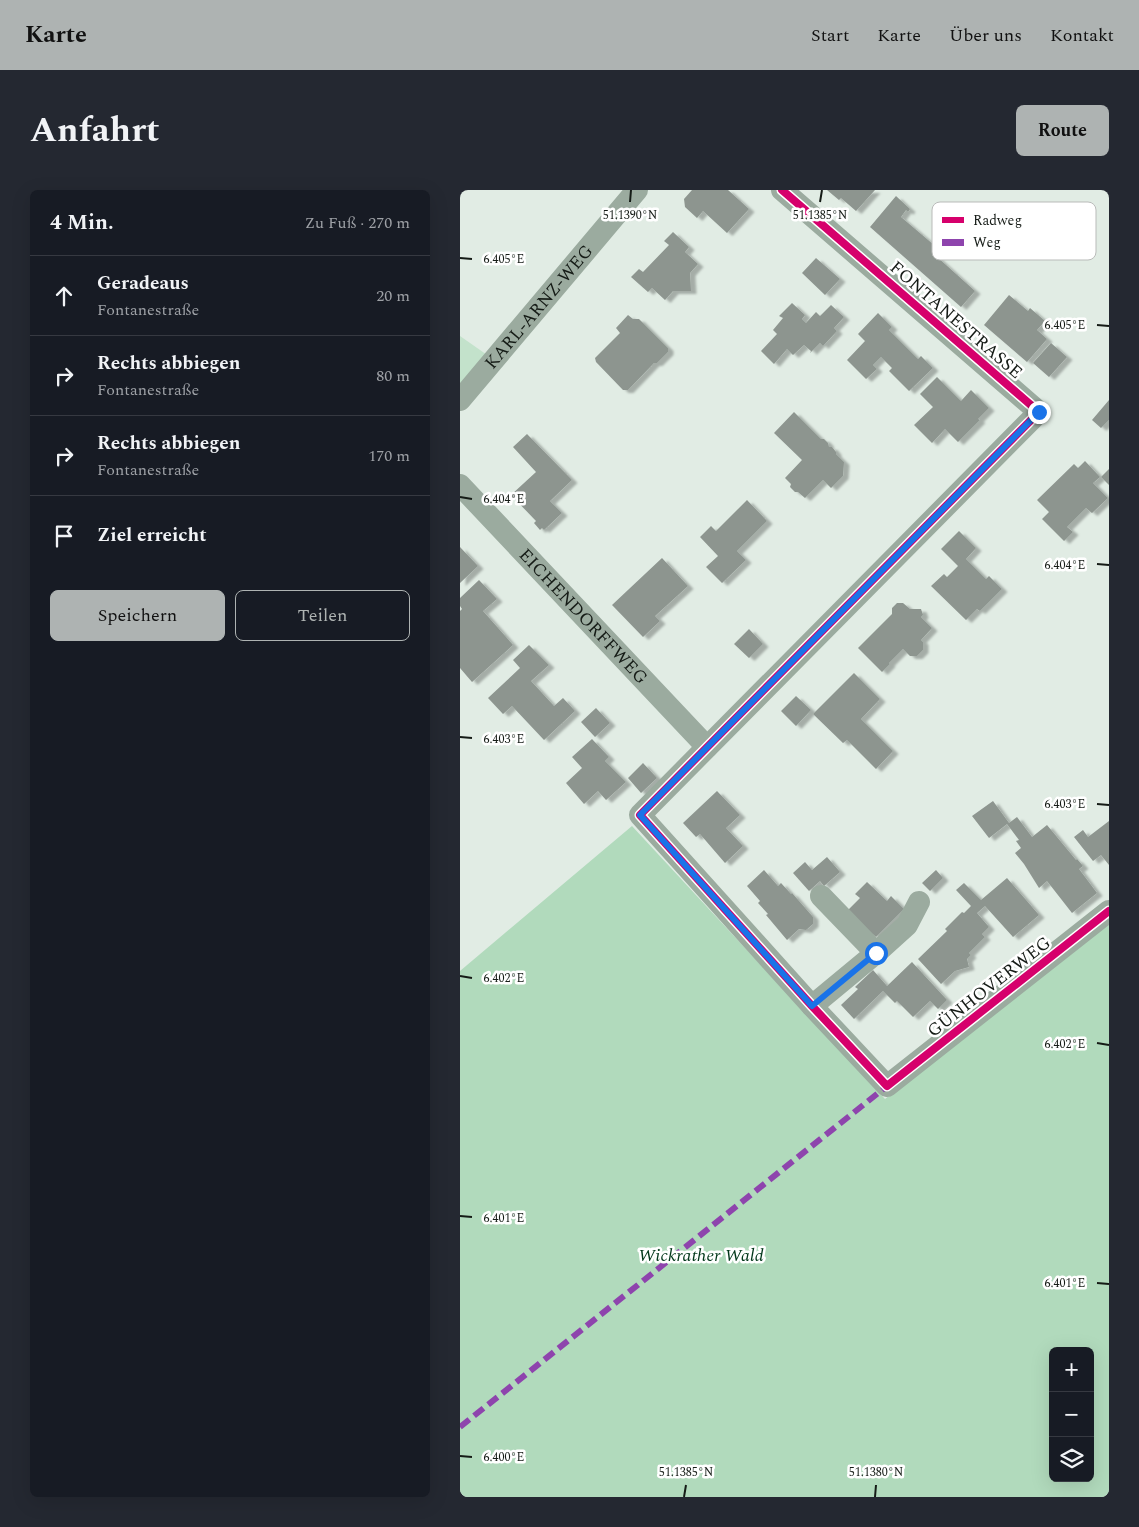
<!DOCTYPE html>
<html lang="de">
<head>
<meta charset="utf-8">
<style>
	body { margin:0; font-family:Spectral,serif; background:#242831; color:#f1f3f6 }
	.controls { position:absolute; right:15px; bottom:15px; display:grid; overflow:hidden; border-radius:8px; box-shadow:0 5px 20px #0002 }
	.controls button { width:45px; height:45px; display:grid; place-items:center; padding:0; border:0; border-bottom:1px solid #363941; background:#171b24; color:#f1f3f6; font:25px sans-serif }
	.stop { position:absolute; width:15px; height:15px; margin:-11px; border:4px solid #1a73e8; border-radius:50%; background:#fff }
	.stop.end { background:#1a73e8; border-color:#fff; box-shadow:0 1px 5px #0008 }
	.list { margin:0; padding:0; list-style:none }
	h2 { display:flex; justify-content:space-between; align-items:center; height:65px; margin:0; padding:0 20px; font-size:21px }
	h2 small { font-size:16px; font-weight:400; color:#9ea1a6 }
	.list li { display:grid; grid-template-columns:32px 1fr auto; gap:15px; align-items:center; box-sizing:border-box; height:80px; padding:0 20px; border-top:1px solid #363941 }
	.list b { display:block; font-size:19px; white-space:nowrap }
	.list p { margin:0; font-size:16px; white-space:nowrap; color:#9ea1a6 }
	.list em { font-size:16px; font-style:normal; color:#9ea1a6 }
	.actions { display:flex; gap:10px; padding:15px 20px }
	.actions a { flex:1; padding:11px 0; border:1px solid #aeb3b2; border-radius:8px; text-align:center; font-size:18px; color:#aeb3b2 }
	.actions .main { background:#aeb3b2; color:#111 }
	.icon { flex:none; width:28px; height:28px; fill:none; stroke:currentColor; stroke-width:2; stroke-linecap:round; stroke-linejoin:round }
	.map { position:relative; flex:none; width:649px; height:1307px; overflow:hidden; border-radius:8px }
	header { display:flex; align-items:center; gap:30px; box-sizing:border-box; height:70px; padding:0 25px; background:#aeb3b2; color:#111 }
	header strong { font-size:24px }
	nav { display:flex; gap:28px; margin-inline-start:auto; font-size:18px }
	.intro { display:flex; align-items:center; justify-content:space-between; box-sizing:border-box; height:120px; padding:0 30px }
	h1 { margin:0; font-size:35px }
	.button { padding:12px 22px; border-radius:8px; background:#aeb3b2; color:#111; font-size:18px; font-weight:700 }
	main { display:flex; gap:30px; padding:0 30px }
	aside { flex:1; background:#171b24; border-radius:8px; box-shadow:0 5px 20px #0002 }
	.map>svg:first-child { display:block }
	.green { fill:#c3e2cb }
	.forest { fill:#b1dabc; fill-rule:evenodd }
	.building { fill:#8d958f; filter:url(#shadow) }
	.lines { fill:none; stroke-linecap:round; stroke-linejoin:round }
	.minor { stroke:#9bab9f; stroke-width:22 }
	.quiet { stroke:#8e44ad; stroke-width:6; stroke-dasharray:12 6; stroke-linecap:butt }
	.cycleway-casing { stroke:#fff; stroke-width:11 }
	.cycleway { stroke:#d6006c; stroke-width:8 }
	.route { stroke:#1a73e8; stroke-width:6 }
	.ticks { fill:none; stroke:#151b16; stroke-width:2 }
	.labels { text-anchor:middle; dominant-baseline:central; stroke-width:5; stroke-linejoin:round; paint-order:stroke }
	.street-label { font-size:18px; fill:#151b16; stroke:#fff }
	.park-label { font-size:18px; font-style:italic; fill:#013719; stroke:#fff }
	.key { fill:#fff; stroke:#b9bbb9; stroke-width:1 }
	.key-label { font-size:14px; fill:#151b16 }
	.ticks-label { font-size:12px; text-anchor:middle; fill:#151b16; stroke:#fff; stroke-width:5; stroke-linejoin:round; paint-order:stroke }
</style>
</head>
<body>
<header>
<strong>Karte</strong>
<nav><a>Start</a><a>Karte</a><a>Über uns</a><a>Kontakt</a></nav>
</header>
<div class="intro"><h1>Anfahrt</h1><a class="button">Route</a></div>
<main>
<aside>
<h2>4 Min.<small>Zu Fuß · 270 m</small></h2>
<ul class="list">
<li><svg class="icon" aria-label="ahead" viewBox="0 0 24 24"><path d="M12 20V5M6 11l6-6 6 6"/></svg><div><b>Geradeaus</b><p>Fontanestraße</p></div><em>20 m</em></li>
<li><svg class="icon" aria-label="right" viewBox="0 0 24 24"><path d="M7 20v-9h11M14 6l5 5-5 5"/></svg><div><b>Rechts abbiegen</b><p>Fontanestraße</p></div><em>80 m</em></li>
<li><svg class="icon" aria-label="right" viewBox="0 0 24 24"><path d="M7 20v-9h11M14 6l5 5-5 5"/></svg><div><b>Rechts abbiegen</b><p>Fontanestraße</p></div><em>170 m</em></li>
<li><svg class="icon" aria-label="arrive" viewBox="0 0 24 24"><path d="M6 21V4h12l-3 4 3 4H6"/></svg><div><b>Ziel erreicht</b></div></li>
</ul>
<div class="actions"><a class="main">Speichern</a><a>Teilen</a></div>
</aside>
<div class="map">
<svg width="649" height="1307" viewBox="0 0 649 1307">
	<defs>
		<filter id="shadow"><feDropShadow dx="5.5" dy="3" stdDeviation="1" flood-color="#0004"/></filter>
	</defs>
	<rect width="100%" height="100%" fill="#e1ece4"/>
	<path class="green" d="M 0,146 L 30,167 L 0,203 Z"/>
	<path class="forest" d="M 172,636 L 425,909 L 649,731 L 649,1307 L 0,1307 L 0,781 ZM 593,1161 L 630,1161 L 630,1288 L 593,1288 Z"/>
	<path class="building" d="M 232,0 L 268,0 L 289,19 L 267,43 L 243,21 L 237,28 L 225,17 L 224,9 Z
		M 367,0 L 415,0 L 396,21 L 381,8 L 379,10 Z
		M 436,6 L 450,19 L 448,22 L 446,20 L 441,27 L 481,61 L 476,66 L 515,101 L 501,117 L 410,37 Z
		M 213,42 L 229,57 L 225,62 L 238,74 L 230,83 L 231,101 L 213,101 L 205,110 L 192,98 L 188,102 L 171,87 L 179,79 L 183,82 L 209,55 L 204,51 Z
		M 356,68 L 380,89 L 365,105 L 342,83 Z
		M 549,105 L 568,121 L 570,118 L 585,131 L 577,140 L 587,149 L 567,172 L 524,135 Z
		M 332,113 L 345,125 L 342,129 L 346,133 L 356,122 L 360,126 L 371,115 L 384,127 L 374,138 L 377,141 L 363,156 L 360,153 L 350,163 L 351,161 L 344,155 L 333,165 L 327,159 L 314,174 L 301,161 L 317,144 L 313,140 L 323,128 L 319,126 Z
		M 418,123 L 432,137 L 429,140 L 458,169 L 461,166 L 473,178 L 449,201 L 429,181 L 432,178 L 421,167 L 413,175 L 417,179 L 406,189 L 387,170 L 405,151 L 398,144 Z
		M 168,125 L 173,129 L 179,129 L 208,158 L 208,162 L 197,173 L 194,173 L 168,200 L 163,200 L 136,172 L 135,168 L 160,143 L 156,138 Z
		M 591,153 L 607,167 L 589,187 L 573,173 Z
		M 477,187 L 501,211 L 511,200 L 529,218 L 518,229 L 520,230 L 498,252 L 485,239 L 472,253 L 454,235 L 473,217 L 460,204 Z
		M 649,210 L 649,230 L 641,238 L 632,230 Z
		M 334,222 L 361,249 L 364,249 L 368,253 L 369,257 L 372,257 L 376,262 L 376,264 L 384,272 L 383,286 L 371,298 L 363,290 L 345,308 L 338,302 L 335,302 L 330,297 L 331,294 L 325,288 L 342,270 L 314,243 Z
		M 67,244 L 112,290 L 90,311 L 102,323 L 84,340 L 82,338 L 80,340 L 74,333 L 76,331 L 51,305 L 76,282 L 53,257 Z
		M 625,271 L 640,287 L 633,293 L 648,308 L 632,323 L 626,318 L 607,337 L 613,342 L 604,351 L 582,329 L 589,322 L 577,310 L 614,274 L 618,278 Z
		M 649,279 L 649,295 L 641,287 Z
		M 287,310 L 307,331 L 277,361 L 286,370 L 262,393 L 246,377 L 258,366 L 240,347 L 251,336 L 256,341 Z
		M 499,341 L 516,358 L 506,369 L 526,389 L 529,386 L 542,399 L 520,421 L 517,419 L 506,430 L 471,396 L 484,384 L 487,387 L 498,376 L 481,359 Z
		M 0,357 L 18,376 L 0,393 Z
		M 202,368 L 228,396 L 195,426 L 200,431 L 183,447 L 152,415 Z
		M 19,390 L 37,409 L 23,421 L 53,455 L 12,492 L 0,478 L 0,421 L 2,419 L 0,416 L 0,408 Z
		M 437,413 L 443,413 L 450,419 L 461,419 L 463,425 L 461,427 L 472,438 L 461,450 L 463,452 L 463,460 L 457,466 L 450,466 L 443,459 L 429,473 L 430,474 L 422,482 L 398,458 L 432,424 L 432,418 Z
		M 289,439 L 303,454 L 289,468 L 274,454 Z
		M 69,455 L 89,475 L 71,491 L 94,516 L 103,508 L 115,521 L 84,550 L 52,516 L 43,524 L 28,508 L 60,478 L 53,470 Z
		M 394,483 L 420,509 L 401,529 L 433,561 L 416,579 L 387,550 L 383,553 L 353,524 Z
		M 336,506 L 351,520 L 336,536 L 321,521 Z
		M 136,518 L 150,533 L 135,547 L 121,532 Z
		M 132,549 L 149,567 L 145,571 L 166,592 L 146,610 L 138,601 L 124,614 L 106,593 L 122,578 L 112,567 Z
		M 183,573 L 197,588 L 181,603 L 168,588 Z
		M 257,601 L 280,625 L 266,638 L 283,656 L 265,673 L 240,644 L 236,647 L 223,633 Z
		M 533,611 L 549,633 L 557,627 L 572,647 L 587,635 L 616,670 L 617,669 L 623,676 L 619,679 L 637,703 L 612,723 L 587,691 L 579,698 L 564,674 L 555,663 L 561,658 L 556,651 L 559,650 L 547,634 L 529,648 L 512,626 Z
		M 649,631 L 649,675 L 641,665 L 633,671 L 614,647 L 623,640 L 628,647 Z
		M 367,667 L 380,682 L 364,696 L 360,691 L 349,701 L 333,683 L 345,672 L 352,680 Z
		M 304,680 L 318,696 L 321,693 L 331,704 L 332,703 L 353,727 L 353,734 L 346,740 L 339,739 L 327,750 L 306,725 L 308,724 L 298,713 L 300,711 L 287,696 Z
		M 476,680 L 483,688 L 470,701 L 462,693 Z
		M 547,688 L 579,725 L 553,747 L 525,716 L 517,723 L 529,737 L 522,744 L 525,747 L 509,763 L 511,765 L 507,769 L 509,777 L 495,781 L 481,794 L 458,769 L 487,741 L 485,739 L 502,722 L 504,723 L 511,716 L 496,700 L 504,693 L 521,710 Z
		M 407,692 L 427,711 L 431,706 L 444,719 L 416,747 L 386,722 L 400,708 L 395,704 Z
		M 452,772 L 487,810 L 478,819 L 470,811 L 453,827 L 437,811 L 435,813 L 423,801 L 394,829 L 381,815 L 398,799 L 395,797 L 413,780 L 427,796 Z"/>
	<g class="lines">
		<g class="minor">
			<path d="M 322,0 L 579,222 L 180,625 L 352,816 L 427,896 L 649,721"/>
			<path id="s1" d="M 0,210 L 177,0"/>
			<path id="s2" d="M 0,295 L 247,557"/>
			<path d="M 361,706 L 416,763"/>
			<path d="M 352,816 L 416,763 L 447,735 L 459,712"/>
		</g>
		<path class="quiet" d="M 0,1237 L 427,896"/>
		<defs>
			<path id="cycleway" d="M 322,0 L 579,222 L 180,625 L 352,816 L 427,896 L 649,721"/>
		</defs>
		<use href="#cycleway" class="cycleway-casing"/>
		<use href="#cycleway" class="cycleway"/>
	</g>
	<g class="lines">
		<path class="route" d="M 416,763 L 352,816 L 180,625 L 579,222"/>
	</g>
	<path class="ticks" d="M 170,12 L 171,0M 360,12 L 362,0M 0,68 L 12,69M 637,135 L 649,136M 0,307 L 12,309M 637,374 L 649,375M 0,547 L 12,548M 637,614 L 649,615M 0,786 L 12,788M 637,853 L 649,855M 0,1026 L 12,1027M 637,1093 L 649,1094M 0,1266 L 12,1267M 224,1307 L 226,1295M 415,1307 L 416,1295"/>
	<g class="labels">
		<g class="street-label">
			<text stroke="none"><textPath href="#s1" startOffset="122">KARL-ARNZ-WEG</textPath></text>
			<text transform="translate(496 130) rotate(41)">FONTANESTRASSE</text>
			<text stroke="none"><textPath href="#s2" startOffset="180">EICHENDORFFWEG</textPath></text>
			<text transform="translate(529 797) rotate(-38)">GÜNHOVERWEG</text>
		</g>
		<g class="park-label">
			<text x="241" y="1065">Wickrather Wald</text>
		</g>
	</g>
	<rect x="472" y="12" width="164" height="58" rx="8" class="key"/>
	<rect x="482" y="27" width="22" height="6" fill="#d6006c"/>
	<rect x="482" y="49" width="22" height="7" fill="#8e44ad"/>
	<g class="key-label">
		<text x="513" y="35">Radweg</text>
		<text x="513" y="57">Weg</text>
	</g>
	<g class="ticks-label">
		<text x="170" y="29">51.1390°N</text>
		<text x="360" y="29">51.1385°N</text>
		<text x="44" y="73">6.405°E</text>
		<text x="605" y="139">6.405°E</text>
		<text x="44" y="313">6.404°E</text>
		<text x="605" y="379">6.404°E</text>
		<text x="44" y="553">6.403°E</text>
		<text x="605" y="618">6.403°E</text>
		<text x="44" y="792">6.402°E</text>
		<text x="605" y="858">6.402°E</text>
		<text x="44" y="1032">6.401°E</text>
		<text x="605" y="1097">6.401°E</text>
		<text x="44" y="1271">6.400°E</text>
		<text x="226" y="1286">51.1385°N</text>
		<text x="416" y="1286">51.1380°N</text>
	</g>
</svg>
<div class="controls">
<button>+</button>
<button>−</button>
<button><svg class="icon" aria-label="layers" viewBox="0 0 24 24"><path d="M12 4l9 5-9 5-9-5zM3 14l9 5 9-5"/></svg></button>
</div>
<div class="stop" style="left:416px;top:763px"></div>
<div class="stop end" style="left:579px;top:222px"></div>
</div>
</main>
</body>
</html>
